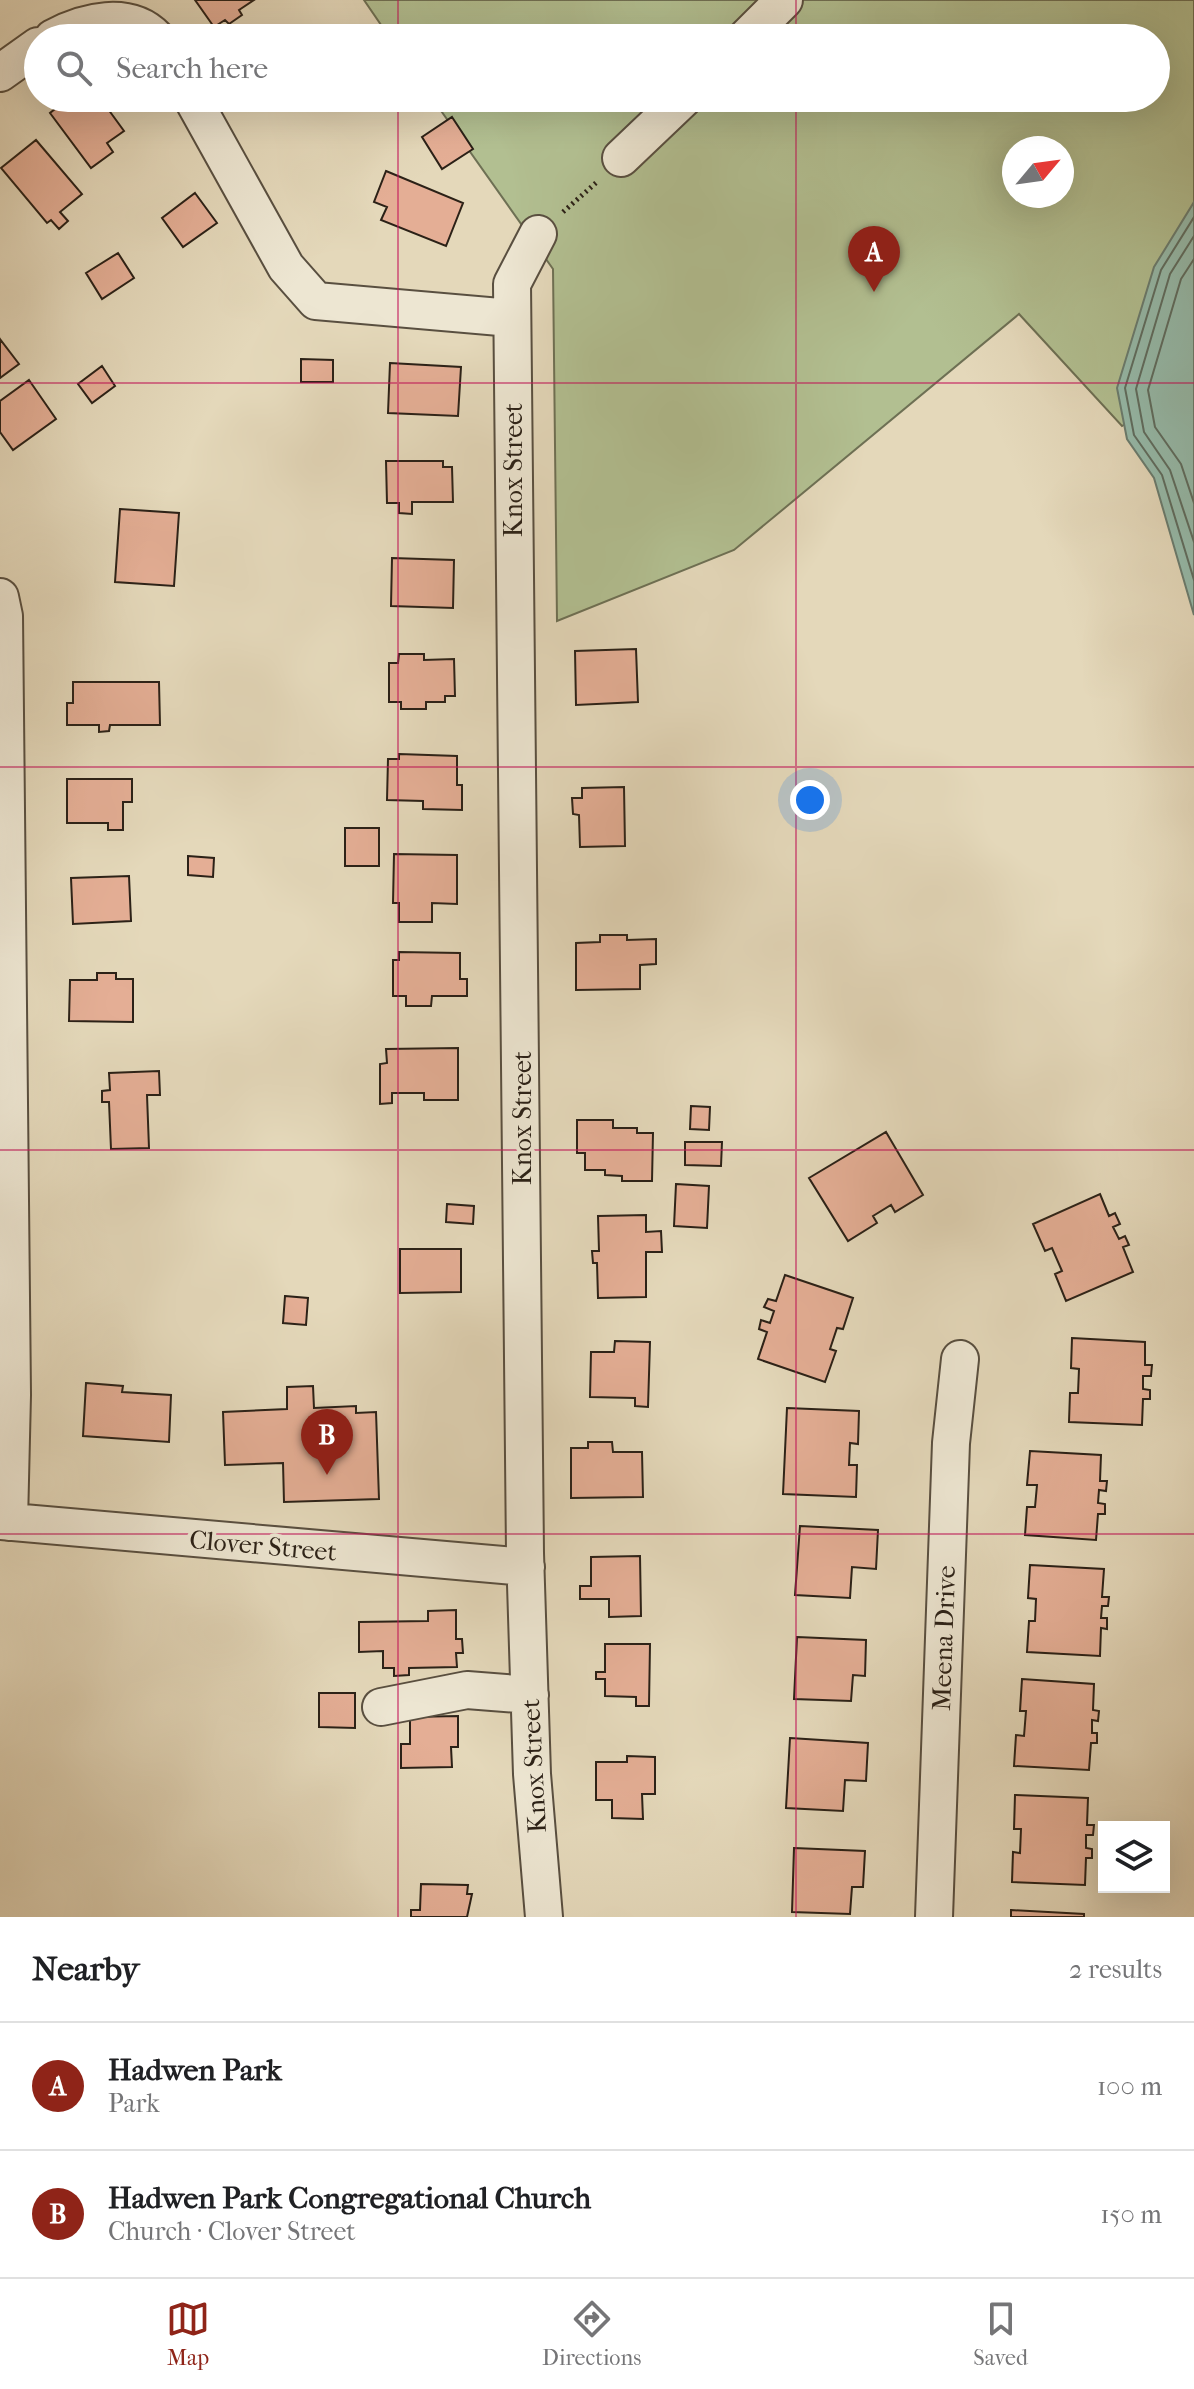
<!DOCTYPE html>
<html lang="en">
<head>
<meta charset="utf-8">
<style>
	body { margin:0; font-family:"IM FELL French Canon",serif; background:#f6f6f6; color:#202124 }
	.controls { position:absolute; right:24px; bottom:24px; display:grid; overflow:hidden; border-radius:0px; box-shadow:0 8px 32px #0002 }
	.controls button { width:72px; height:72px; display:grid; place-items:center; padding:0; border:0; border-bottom:2px solid #e0e0e0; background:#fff; color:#202124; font:40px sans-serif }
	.compass { position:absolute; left:1002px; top:136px; width:72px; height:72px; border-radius:50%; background:#fff; box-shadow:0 8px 32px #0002; rotate:61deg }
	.you { position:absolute; left:810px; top:800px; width:28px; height:28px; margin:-20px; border:6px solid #fff; border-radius:50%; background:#1a73e8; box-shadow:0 0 0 12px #1a73e833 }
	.badge { display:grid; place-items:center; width:52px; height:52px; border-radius:50%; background:#8f2418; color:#fff; font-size:26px; font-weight:700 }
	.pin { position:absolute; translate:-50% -66px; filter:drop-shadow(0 2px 4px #0008) }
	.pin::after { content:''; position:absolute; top:42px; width:28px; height:24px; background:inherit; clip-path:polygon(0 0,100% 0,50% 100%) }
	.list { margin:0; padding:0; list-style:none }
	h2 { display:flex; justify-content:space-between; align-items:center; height:104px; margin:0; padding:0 32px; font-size:34px }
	h2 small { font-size:26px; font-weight:400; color:#757577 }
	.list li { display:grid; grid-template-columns:52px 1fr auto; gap:24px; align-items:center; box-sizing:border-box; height:128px; padding:0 32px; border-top:2px solid #e0e0e0 }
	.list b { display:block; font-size:30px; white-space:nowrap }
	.list p { margin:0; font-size:26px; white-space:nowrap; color:#757577 }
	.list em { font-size:26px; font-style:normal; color:#757577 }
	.icon { flex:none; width:44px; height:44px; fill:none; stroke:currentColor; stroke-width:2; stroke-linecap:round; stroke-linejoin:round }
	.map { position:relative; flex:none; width:1194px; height:1917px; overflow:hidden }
	.search { position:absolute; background:#fff; box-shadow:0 8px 32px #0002; left:24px; right:24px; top:24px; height:88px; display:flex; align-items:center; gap:20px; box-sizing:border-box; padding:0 28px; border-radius:44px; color:#757577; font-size:30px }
	.sheet { height:360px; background:#fff }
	nav { display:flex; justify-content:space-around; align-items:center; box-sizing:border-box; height:112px; border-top:2px solid #e0e0e0; background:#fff; font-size:22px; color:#757577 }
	nav a { display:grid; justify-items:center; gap:4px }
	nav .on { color:#8f2418 }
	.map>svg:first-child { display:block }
	.green { fill:#b2bf91; stroke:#6e7054; stroke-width:2; fill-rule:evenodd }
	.water { fill:#96bbab; stroke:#6b7d70; stroke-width:2 }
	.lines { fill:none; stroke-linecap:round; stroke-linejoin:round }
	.shore { stroke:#606e61; stroke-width:2 }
	.building { fill:#e4ae95; stroke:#2b2117; stroke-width:2 }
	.minor-casing { stroke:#594f40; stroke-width:40 }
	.path { stroke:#2b2117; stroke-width:5; stroke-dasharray:2 4; stroke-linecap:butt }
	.minor { stroke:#ede6d2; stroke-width:36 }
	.grid { fill:none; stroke:#c2185b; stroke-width:2; stroke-opacity:0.55 }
	.labels { text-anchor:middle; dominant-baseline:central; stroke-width:8; stroke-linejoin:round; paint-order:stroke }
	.street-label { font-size:26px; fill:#2b2117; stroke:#ede6d2 }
</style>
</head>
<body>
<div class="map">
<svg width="1194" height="1917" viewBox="0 0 1194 1917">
	<rect width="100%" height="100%" fill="#e4d8ba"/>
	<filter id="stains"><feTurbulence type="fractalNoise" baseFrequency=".0025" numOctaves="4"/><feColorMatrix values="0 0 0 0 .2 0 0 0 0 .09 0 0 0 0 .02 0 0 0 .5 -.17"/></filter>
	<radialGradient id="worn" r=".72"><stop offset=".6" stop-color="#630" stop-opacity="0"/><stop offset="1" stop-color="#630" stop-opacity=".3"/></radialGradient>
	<path class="green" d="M 364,0 L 1194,0 L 1194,381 L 1122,426 L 1019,314 L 734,550 L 557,621 L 553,269 L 432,98 L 1156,98 L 1156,38 L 390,38 ZM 1014,148 L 1062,148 L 1062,196 L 1014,196 Z"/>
	<path class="water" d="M 1194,202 L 1194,615 L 1154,478 L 1127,439 L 1117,388 L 1154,267 Z"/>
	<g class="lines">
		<path class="shore" d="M 1194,217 L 1161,270 L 1125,388 L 1134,435 L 1162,475 L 1194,580
			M 1194,236 L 1170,274 L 1136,389 L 1144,432 L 1170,470 L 1194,542
			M 1194,259 L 1181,279 L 1148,390 L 1155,427 L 1181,464 L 1194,503"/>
	</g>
	<path class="building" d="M 195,0 L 254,0 L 239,10 L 242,15 L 229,24 L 225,20 L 214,27 Z
		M 100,98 L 124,131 L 107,143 L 113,152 L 91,168 L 50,113 L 69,98 Z
		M 452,117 L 473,149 L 442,169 L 422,137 Z
		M 36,140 L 82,194 L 60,212 L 68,221 L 59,229 L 51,220 L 47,223 L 1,168 Z
		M 386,171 L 463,203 L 446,246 L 381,220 L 387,207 L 374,202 Z
		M 195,193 L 217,223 L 183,247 L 162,218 Z
		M 118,253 L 134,278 L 102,299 L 86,273 Z
		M 0,339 L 19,364 L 0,378 Z
		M 301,359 L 333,360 L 333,382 L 301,382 Z
		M 390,363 L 461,367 L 458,416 L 388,413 Z
		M 102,366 L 115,386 L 92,403 L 78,384 Z
		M 29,380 L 56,419 L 13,450 L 0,432 L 0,401 Z
		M 386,461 L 443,461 L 443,467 L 452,467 L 453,502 L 412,502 L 412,514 L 399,513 L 399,503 L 387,503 Z
		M 120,509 L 179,513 L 174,586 L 115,582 Z
		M 392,558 L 454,560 L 453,608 L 391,606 Z
		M 636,649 L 638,702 L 576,705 L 575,651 Z
		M 399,654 L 424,654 L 424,660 L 454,659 L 455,696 L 445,696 L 445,702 L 426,702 L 426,709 L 401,709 L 401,702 L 389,702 L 389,663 L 398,663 Z
		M 73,682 L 159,682 L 160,725 L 110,725 L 109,731 L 99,732 L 99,725 L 67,725 L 67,703 L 73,703 Z
		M 399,754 L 457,756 L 457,785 L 462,785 L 462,810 L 423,809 L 423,801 L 387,800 L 388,759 L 399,759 Z
		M 67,779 L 132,779 L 132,802 L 123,802 L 123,830 L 108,830 L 108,823 L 67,823 Z
		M 624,787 L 625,846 L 580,847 L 579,815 L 573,814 L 572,798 L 582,798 L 582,788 Z
		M 345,828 L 379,828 L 379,866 L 345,866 Z
		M 394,854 L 457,855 L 457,904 L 432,903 L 432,922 L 399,922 L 399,903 L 393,903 Z
		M 188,856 L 214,858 L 213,877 L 188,875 Z
		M 129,876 L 131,921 L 73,924 L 71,878 Z
		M 600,935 L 627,935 L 627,940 L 656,939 L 656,964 L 640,965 L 640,989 L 576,990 L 576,943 L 600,942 Z
		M 399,952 L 460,953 L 460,979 L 467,979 L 467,996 L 432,996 L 431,1006 L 406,1006 L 406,996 L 393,996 L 393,960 L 399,960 Z
		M 97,973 L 116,973 L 116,979 L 133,979 L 133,1022 L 69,1021 L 70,980 L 97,980 Z
		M 458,1048 L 458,1100 L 424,1100 L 424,1093 L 392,1093 L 392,1103 L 380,1104 L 380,1064 L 387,1063 L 386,1049 Z
		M 159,1071 L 160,1095 L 147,1095 L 149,1148 L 111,1149 L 109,1102 L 102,1102 L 102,1091 L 110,1090 L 109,1073 Z
		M 691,1106 L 710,1107 L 709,1130 L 690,1129 Z
		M 577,1120 L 613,1120 L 613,1128 L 637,1128 L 637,1133 L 653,1133 L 652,1181 L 622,1181 L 622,1176 L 605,1175 L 605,1170 L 585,1170 L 585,1153 L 577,1153 Z
		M 886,1132 L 923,1195 L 895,1212 L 891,1205 L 873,1216 L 877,1223 L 848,1241 L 809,1178 Z
		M 685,1142 L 722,1142 L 721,1166 L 685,1165 Z
		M 676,1184 L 709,1186 L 707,1228 L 674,1226 Z
		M 1100,1194 L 1109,1216 L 1115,1213 L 1120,1224 L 1113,1227 L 1119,1239 L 1125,1236 L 1129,1245 L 1123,1247 L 1133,1272 L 1066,1301 L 1055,1274 L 1062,1271 L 1052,1248 L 1045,1251 L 1033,1224 Z
		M 447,1204 L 474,1206 L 473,1224 L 446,1222 Z
		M 646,1215 L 646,1232 L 661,1231 L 662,1252 L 646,1252 L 646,1297 L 598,1298 L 597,1263 L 593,1263 L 592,1251 L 599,1251 L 598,1216 Z
		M 400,1249 L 461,1249 L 461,1292 L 400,1293 Z
		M 785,1275 L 853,1298 L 843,1329 L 837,1328 L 830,1349 L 836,1351 L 825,1382 L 758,1359 L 767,1332 L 759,1329 L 761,1320 L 770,1323 L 774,1311 L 764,1307 L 768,1299 L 776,1301 Z
		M 285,1296 L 308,1298 L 306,1325 L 283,1323 Z
		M 1072,1338 L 1145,1342 L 1145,1365 L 1152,1365 L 1151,1376 L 1143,1376 L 1143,1389 L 1150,1390 L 1150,1399 L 1143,1399 L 1142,1425 L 1069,1422 L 1070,1393 L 1078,1393 L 1079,1369 L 1071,1368 Z
		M 615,1341 L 650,1342 L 648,1407 L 635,1406 L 635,1398 L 590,1397 L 591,1352 L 614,1352 Z
		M 86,1383 L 123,1386 L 122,1392 L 171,1395 L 169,1442 L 83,1436 Z
		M 313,1386 L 314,1408 L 356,1406 L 356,1413 L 376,1412 L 379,1499 L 284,1502 L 283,1463 L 225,1465 L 223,1412 L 287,1409 L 287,1387 Z
		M 787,1408 L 859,1411 L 858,1444 L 850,1443 L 849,1465 L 857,1465 L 856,1497 L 783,1494 Z
		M 588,1442 L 612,1442 L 613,1452 L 642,1452 L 643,1497 L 571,1498 L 571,1448 L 588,1448 Z
		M 1030,1451 L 1101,1455 L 1100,1481 L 1107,1481 L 1106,1491 L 1099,1490 L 1098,1503 L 1105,1504 L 1105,1514 L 1098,1514 L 1096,1540 L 1025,1535 L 1027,1507 L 1035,1507 L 1037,1485 L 1027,1485 Z
		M 800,1526 L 878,1530 L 876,1569 L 852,1567 L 850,1598 L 795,1595 Z
		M 640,1556 L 641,1616 L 609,1617 L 609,1599 L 580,1599 L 580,1586 L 591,1586 L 591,1557 Z
		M 1030,1565 L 1104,1569 L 1102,1597 L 1109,1597 L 1108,1606 L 1102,1606 L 1101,1618 L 1107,1618 L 1107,1629 L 1101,1628 L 1100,1656 L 1027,1652 L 1029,1621 L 1035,1621 L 1036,1599 L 1028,1598 Z
		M 456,1610 L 456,1639 L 462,1639 L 463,1653 L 456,1653 L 457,1667 L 409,1668 L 409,1675 L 394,1676 L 394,1668 L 383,1668 L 383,1651 L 359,1652 L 359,1622 L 428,1621 L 428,1611 Z
		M 797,1637 L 866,1640 L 865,1676 L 853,1675 L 851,1701 L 794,1699 Z
		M 605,1644 L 650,1644 L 649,1706 L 636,1706 L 636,1697 L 605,1696 L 605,1679 L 596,1679 L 596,1672 L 605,1672 Z
		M 1022,1679 L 1094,1684 L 1093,1710 L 1099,1711 L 1098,1721 L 1092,1720 L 1092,1733 L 1097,1733 L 1097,1743 L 1091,1743 L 1089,1770 L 1014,1766 L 1016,1735 L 1024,1736 L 1026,1711 L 1020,1711 Z
		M 319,1693 L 355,1693 L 355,1728 L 319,1727 Z
		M 458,1716 L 458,1747 L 451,1747 L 452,1767 L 401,1768 L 401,1744 L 410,1744 L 410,1717 Z
		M 790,1738 L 868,1743 L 866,1781 L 845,1780 L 843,1811 L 786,1808 Z
		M 627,1756 L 655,1757 L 655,1794 L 642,1794 L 643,1819 L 612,1818 L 612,1800 L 596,1800 L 596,1762 L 627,1762 Z
		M 1015,1795 L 1088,1798 L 1087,1825 L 1094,1825 L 1093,1835 L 1086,1835 L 1086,1848 L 1092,1849 L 1092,1858 L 1086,1858 L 1085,1885 L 1012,1882 L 1013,1852 L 1020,1853 L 1021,1829 L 1014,1829 Z
		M 794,1848 L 865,1851 L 863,1887 L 852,1887 L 850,1914 L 792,1912 Z
		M 421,1884 L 468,1885 L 467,1894 L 472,1894 L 467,1917 L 411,1917 L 411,1910 L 420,1910 Z
		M 1011,1910 L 1084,1914 L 1084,1917 L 1011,1917 Z"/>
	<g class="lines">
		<defs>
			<path id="minor" d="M 53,38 C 84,21 129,10 156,38
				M 746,38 L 784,0
				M 0,73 L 38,46
				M 192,98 L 286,267 L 316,301 L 512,318
				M 621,158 L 684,98
				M 538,234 L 512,284 L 525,1553 L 532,1774 L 544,1917
				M 0,597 L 4,616 L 12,1395 L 9,1522
				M 0,1521 L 526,1567
				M 381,1707 L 467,1690 L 530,1695
				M 934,1917 L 951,1443 L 960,1359"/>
		</defs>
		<use href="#minor" class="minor-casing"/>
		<path class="path" d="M 563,212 L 598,181"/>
		<use href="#minor" class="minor"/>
	</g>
	<path class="grid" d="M 398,0 L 398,38M 796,0 L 796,38M 398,98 L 398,1917M 796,98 L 796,1917M 0,383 L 1194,383M 0,767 L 1194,767M 0,1150 L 1194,1150M 0,1534 L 1194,1534"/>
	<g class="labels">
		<g class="street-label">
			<text transform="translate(513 470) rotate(-90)">Knox Street</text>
			<text transform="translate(522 1118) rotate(-90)">Knox Street</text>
			<text transform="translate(263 1546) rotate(5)">Clover Street</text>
			<text transform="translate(944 1638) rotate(-88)">Meena Drive</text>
			<text transform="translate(534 1766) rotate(-93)">Knox Street</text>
		</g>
	</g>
	<rect width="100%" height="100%" filter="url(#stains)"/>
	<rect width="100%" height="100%" fill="url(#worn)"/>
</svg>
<div class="controls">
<button><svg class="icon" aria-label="layers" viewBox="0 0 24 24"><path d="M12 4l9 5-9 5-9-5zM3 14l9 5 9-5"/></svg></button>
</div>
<svg class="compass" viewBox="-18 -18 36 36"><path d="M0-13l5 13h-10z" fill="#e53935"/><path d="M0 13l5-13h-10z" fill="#757577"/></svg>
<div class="you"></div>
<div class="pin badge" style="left:874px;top:292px">A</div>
<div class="pin badge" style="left:327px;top:1475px">B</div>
<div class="search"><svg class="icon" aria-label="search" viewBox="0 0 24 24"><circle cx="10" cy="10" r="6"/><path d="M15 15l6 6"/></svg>Search here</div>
</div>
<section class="sheet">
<h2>Nearby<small>2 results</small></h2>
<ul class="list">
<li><span class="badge">A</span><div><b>Hadwen Park</b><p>Park</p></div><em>100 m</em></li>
<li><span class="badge">B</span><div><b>Hadwen Park Congregational Church</b><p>Church · Clover Street</p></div><em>150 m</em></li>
</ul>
</section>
<nav>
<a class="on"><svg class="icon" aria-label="map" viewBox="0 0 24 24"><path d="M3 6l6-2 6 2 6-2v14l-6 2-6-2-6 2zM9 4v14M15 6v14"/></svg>Map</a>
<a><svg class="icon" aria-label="directions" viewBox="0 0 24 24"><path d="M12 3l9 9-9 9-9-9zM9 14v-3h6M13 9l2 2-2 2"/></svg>Directions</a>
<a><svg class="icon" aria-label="saved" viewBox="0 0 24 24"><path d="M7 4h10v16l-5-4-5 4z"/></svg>Saved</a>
</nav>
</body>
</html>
